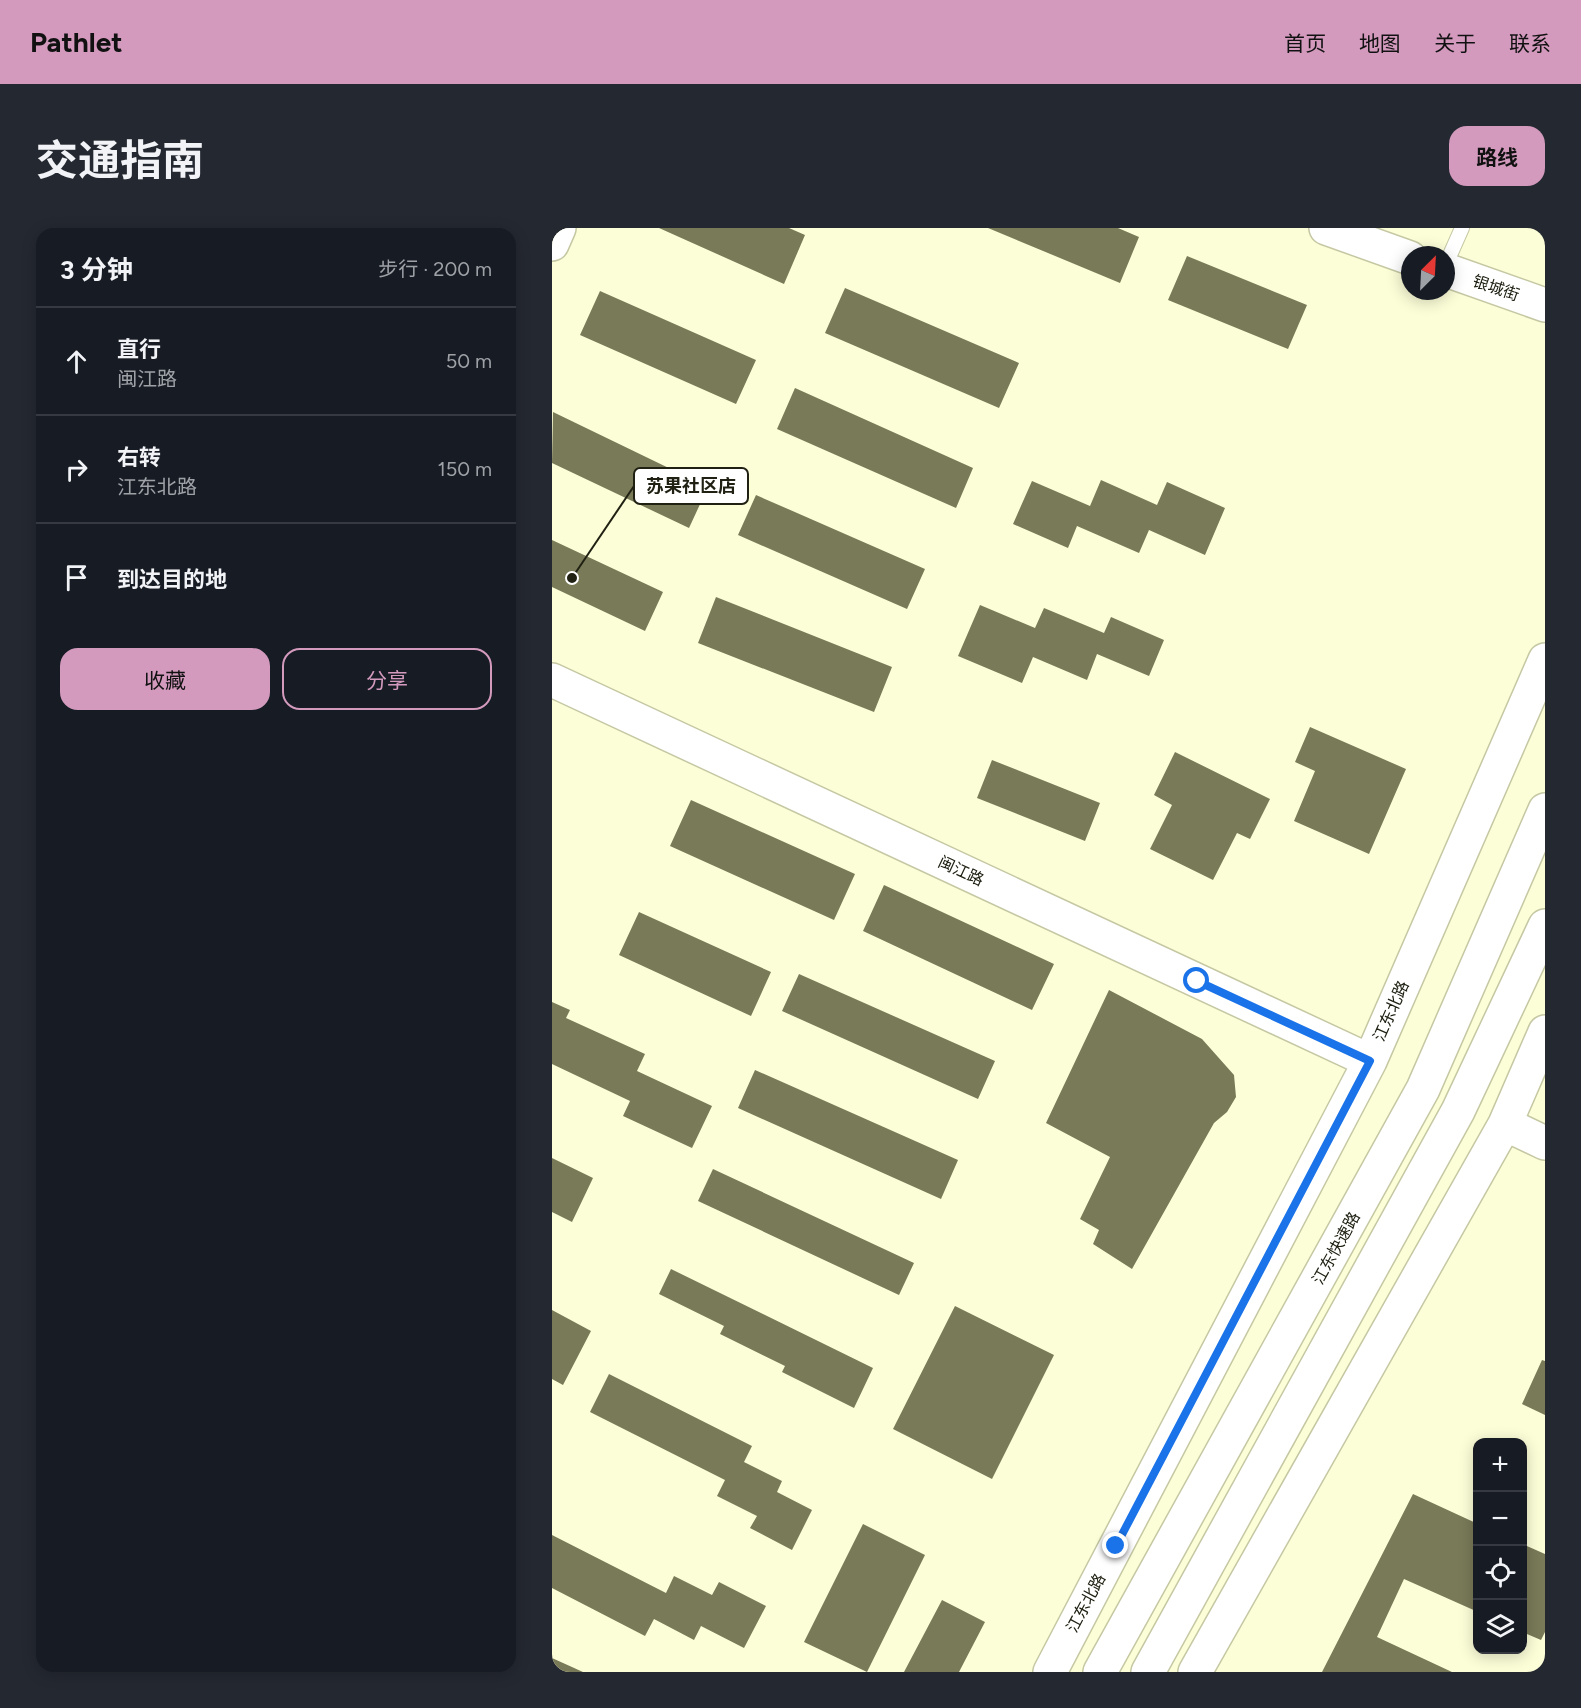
<!DOCTYPE html>
<html lang="zh">
<head>
<meta charset="utf-8">
<style>
	body { margin:0; font-family:Figtree,"Noto Sans SC",sans-serif; background:#242831; color:#f1f3f6 }
	.controls { position:absolute; right:18px; bottom:18px; display:grid; overflow:hidden; border-radius:12px; box-shadow:0 3px 15px #0003 }
	.controls button { width:54px; height:54px; display:grid; place-items:center; padding:0; border:0; border-bottom:2px solid #363941; background:#171b24; color:#f1f3f6; font:30px sans-serif }
	.compass { position:absolute; left:849px; top:18px; width:54px; height:54px; border-radius:50%; background:#171b24; box-shadow:0 3px 15px #0003; rotate:24deg }
	.stop { position:absolute; width:18px; height:18px; margin:-14px; border:4px solid #1a73e8; border-radius:50%; background:#fff }
	.stop.end { background:#1a73e8; border-color:#fff; box-shadow:0 2px 6px #0008 }
	.list { margin:0; padding:0; list-style:none }
	h2 { display:flex; justify-content:space-between; align-items:center; height:78px; margin:0; padding:0 24px; font-size:26px }
	h2 small { font-size:20px; font-weight:400; color:#9ea1a6 }
	.list li { display:grid; grid-template-columns:39px 1fr auto; gap:18px; align-items:center; box-sizing:border-box; height:108px; padding:0 24px; border-top:2px solid #363941 }
	.list b { display:block; font-size:22px; white-space:nowrap }
	.list p { margin:0; font-size:20px; white-space:nowrap; color:#9ea1a6 }
	.list em { font-size:20px; font-style:normal; color:#9ea1a6 }
	.actions { display:flex; gap:12px; padding:18px 24px }
	.actions a { flex:1; padding:14px 0; border:2px solid #d39abe; border-radius:18px; text-align:center; font-size:21px; color:#d39abe }
	.actions .main { background:#d39abe; color:#111 }
	.icon { flex:none; width:33px; height:33px; fill:none; stroke:currentColor; stroke-width:2; stroke-linecap:round; stroke-linejoin:round }
	.map { position:relative; flex:none; width:993px; height:1444px; overflow:hidden; border-radius:18px }
	header { display:flex; align-items:center; gap:36px; box-sizing:border-box; height:84px; padding:0 30px; background:#d39abe; color:#111 }
	header strong { font-size:28px }
	nav { display:flex; gap:33px; margin-inline-start:auto; font-size:21px }
	.intro { display:flex; align-items:center; justify-content:space-between; box-sizing:border-box; height:144px; padding:0 36px }
	h1 { margin:0; font-size:42px }
	.button { padding:15px 27px; border-radius:18px; background:#d39abe; color:#111; font-size:21px; font-weight:700 }
	main { display:flex; gap:36px; padding:0 36px }
	aside { flex:1; background:#171b24; border-radius:18px; box-shadow:0 3px 15px #0003 }
	.map>svg:first-child { display:block }
	.building { fill:#797a58 }
	.lines { fill:none; stroke-linecap:round; stroke-linejoin:round }
	.lane-casing { stroke:#c5c8a3; stroke-width:16 }
	.secondary-casing { stroke:#c5c8a3; stroke-width:36 }
	.highway-casing { stroke:#c5c8a3; stroke-width:36 }
	.lane { stroke:#fff; stroke-width:14 }
	.secondary { stroke:#fff; stroke-width:33 }
	.highway { stroke:#fff; stroke-width:33 }
	.route { stroke:#1a73e8; stroke-width:8 }
	.labels { text-anchor:middle; dominant-baseline:central; stroke-width:5; stroke-linejoin:round; paint-order:stroke }
	.street-label { font-size:16px; fill:#202113; stroke:#fff }
	.leader { fill:none; stroke:#202113; stroke-width:2 }
	.callout-dot { fill:#202113; stroke:#fff; stroke-width:2 }
	.callout { fill:#fff; stroke:#202113; stroke-width:2 }
	.callout-label { font-size:18px; text-anchor:middle; font-weight:bold; fill:#202113 }
</style>
</head>
<body>
<header>
<strong>Pathlet</strong>
<nav><a>首页</a><a>地图</a><a>关于</a><a>联系</a></nav>
</header>
<div class="intro"><h1>交通指南</h1><a class="button">路线</a></div>
<main>
<aside>
<h2>3 分钟<small>步行 · 200 m</small></h2>
<ul class="list">
<li><svg class="icon" aria-label="ahead" viewBox="0 0 24 24"><path d="M12 20V5M6 11l6-6 6 6"/></svg><div><b>直行</b><p>闽江路</p></div><em>50 m</em></li>
<li><svg class="icon" aria-label="right" viewBox="0 0 24 24"><path d="M7 20v-9h11M14 6l5 5-5 5"/></svg><div><b>右转</b><p>江东北路</p></div><em>150 m</em></li>
<li><svg class="icon" aria-label="arrive" viewBox="0 0 24 24"><path d="M6 21V4h12l-3 4 3 4H6"/></svg><div><b>到达目的地</b></div></li>
</ul>
<div class="actions"><a class="main">收藏</a><a>分享</a></div>
</aside>
<div class="map">
<svg width="993" height="1444" viewBox="0 0 993 1444">
	<rect width="100%" height="100%" fill="#fcfed8"/>
	<path class="building" d="M 107,0 L 237,0 L 253,7 L 232,56 Z
		M 436,0 L 566,0 L 587,9 L 568,55 Z
		M 635,28 L 755,77 L 736,121 L 616,72 Z
		M 293,60 L 467,135 L 447,180 L 273,105 Z
		M 48,63 L 204,132 L 184,176 L 28,107 Z
		M 243,160 L 421,240 L 404,280 L 225,201 Z
		M 1,184 L 156,259 L 137,300 L 0,235 Z
		M 549,252 L 605,277 L 615,254 L 673,280 L 653,327 L 597,302 L 587,325 L 525,298 L 516,320 L 461,296 L 480,253 L 538,278 Z
		M 204,267 L 373,341 L 355,381 L 186,307 Z
		M 0,312 L 111,364 L 93,403 L 0,359 Z
		M 164,369 L 340,439 L 322,484 L 146,415 Z
		M 428,377 L 483,400 L 492,380 L 552,405 L 559,389 L 612,412 L 597,448 L 545,426 L 535,452 L 481,429 L 470,455 L 406,428 Z
		M 758,499 L 854,541 L 817,626 L 742,593 L 763,543 L 743,534 Z
		M 623,524 L 718,571 L 698,611 L 685,605 L 661,652 L 598,621 L 620,577 L 602,567 Z
		M 440,532 L 548,575 L 533,613 L 425,570 Z
		M 139,572 L 303,646 L 282,692 L 118,618 Z
		M 332,657 L 502,736 L 480,782 L 311,703 Z
		M 87,684 L 219,744 L 199,788 L 67,727 Z
		M 247,746 L 443,833 L 426,871 L 230,783 Z
		M 557,762 L 650,811 L 682,847 L 684,869 L 675,884 L 662,895 L 580,1041 L 541,1016 L 547,1002 L 528,991 L 558,929 L 494,895 Z
		M 0,774 L 18,782 L 14,790 L 93,826 L 85,843 L 160,878 L 140,920 L 71,888 L 78,873 L 0,836 Z
		M 203,842 L 406,932 L 389,971 L 186,880 Z
		M 0,930 L 41,950 L 20,994 L 0,984 Z
		M 161,941 L 362,1035 L 347,1067 L 146,973 Z
		M 119,1041 L 321,1140 L 302,1180 L 230,1144 L 233,1138 L 168,1106 L 172,1098 L 107,1066 Z
		M 403,1078 L 502,1127 L 440,1251 L 341,1201 Z
		M 0,1082 L 39,1103 L 11,1157 L 0,1151 Z
		M 990,1132 L 993,1133 L 993,1187 L 970,1176 Z
		M 57,1146 L 200,1218 L 192,1234 L 230,1253 L 225,1264 L 260,1282 L 240,1322 L 198,1300 L 205,1288 L 165,1268 L 173,1252 L 38,1184 Z
		M 861,1266 L 926,1296 L 926,1384 L 852,1351 L 825,1409 L 900,1444 L 770,1444 Z
		M 311,1296 L 373,1327 L 315,1444 L 252,1414 Z
		M 0,1307 L 114,1365 L 122,1348 L 160,1367 L 167,1354 L 214,1378 L 192,1420 L 149,1398 L 142,1412 L 102,1391 L 93,1408 L 0,1360 Z
		M 970,1316 L 993,1326 L 993,1404 L 989,1412 L 970,1404 Z
		M 390,1372 L 433,1394 L 407,1444 L 352,1444 Z
		M 0,1430 L 31,1444 L 0,1444 Z"/>
	<g class="lines">
		<defs>
			<path id="lane" d="M 894,36 L 910,0"/>
			<path id="secondary" d="M 774,0 L 858,30
				M 0,16 L 7,0
				M 894,42 L 993,77
				M 0,452 L 818,833
				M 953,896 L 993,915
				M 498,1444 L 818,833 L 993,432
				M 643,1444 L 953,896 L 993,804"/>
			<path id="highway" d="M 548,1444 L 871,861 L 993,582
				M 596,1444 L 906,883 L 993,698"/>
		</defs>
		<use href="#lane" class="lane-casing"/>
		<use href="#secondary" class="secondary-casing"/>
		<use href="#highway" class="highway-casing"/>
		<use href="#lane" class="lane"/>
		<use href="#secondary" class="secondary"/>
		<use href="#highway" class="highway"/>
	</g>
	<g class="lines">
		<path class="route" d="M 564,1318 L 818,833 L 645,753"/>
	</g>
	<g class="labels">
		<g class="street-label">
			<text transform="translate(944 60) rotate(19)">银城街</text>
			<text transform="translate(409 643) rotate(25)">闽江路</text>
			<text transform="translate(839 783) rotate(-66)">江东北路</text>
			<text transform="translate(784 1020) rotate(-61)">江东快速路</text>
			<text transform="translate(534 1375) rotate(-62)">江东北路</text>
		</g>
	</g>
	<path class="leader" d="M20 350L82 258"/>
	<circle class="callout-dot" cx="20" cy="350" r="6"/>
	<rect class="callout" x="82" y="240" width="114" height="36" rx="6"/>
	<g class="callout-label">
		<text x="139" y="264">苏果社区店</text>
	</g>
</svg>
<div class="controls">
<button>+</button>
<button>−</button>
<button><svg class="icon" aria-label="locate" viewBox="0 0 24 24"><circle cx="12" cy="12" r="6"/><path d="M12 2v4M12 18v4M2 12h4M18 12h4"/></svg></button>
<button><svg class="icon" aria-label="layers" viewBox="0 0 24 24"><path d="M12 4l9 5-9 5-9-5zM3 14l9 5 9-5"/></svg></button>
</div>
<svg class="compass" viewBox="-18 -18 36 36"><path d="M0-13l5 13h-10z" fill="#e53935"/><path d="M0 13l5-13h-10z" fill="#9ea1a6"/></svg>
<div class="stop" style="left:645px;top:753px"></div>
<div class="stop end" style="left:564px;top:1318px"></div>
</div>
</main>
</body>
</html>
